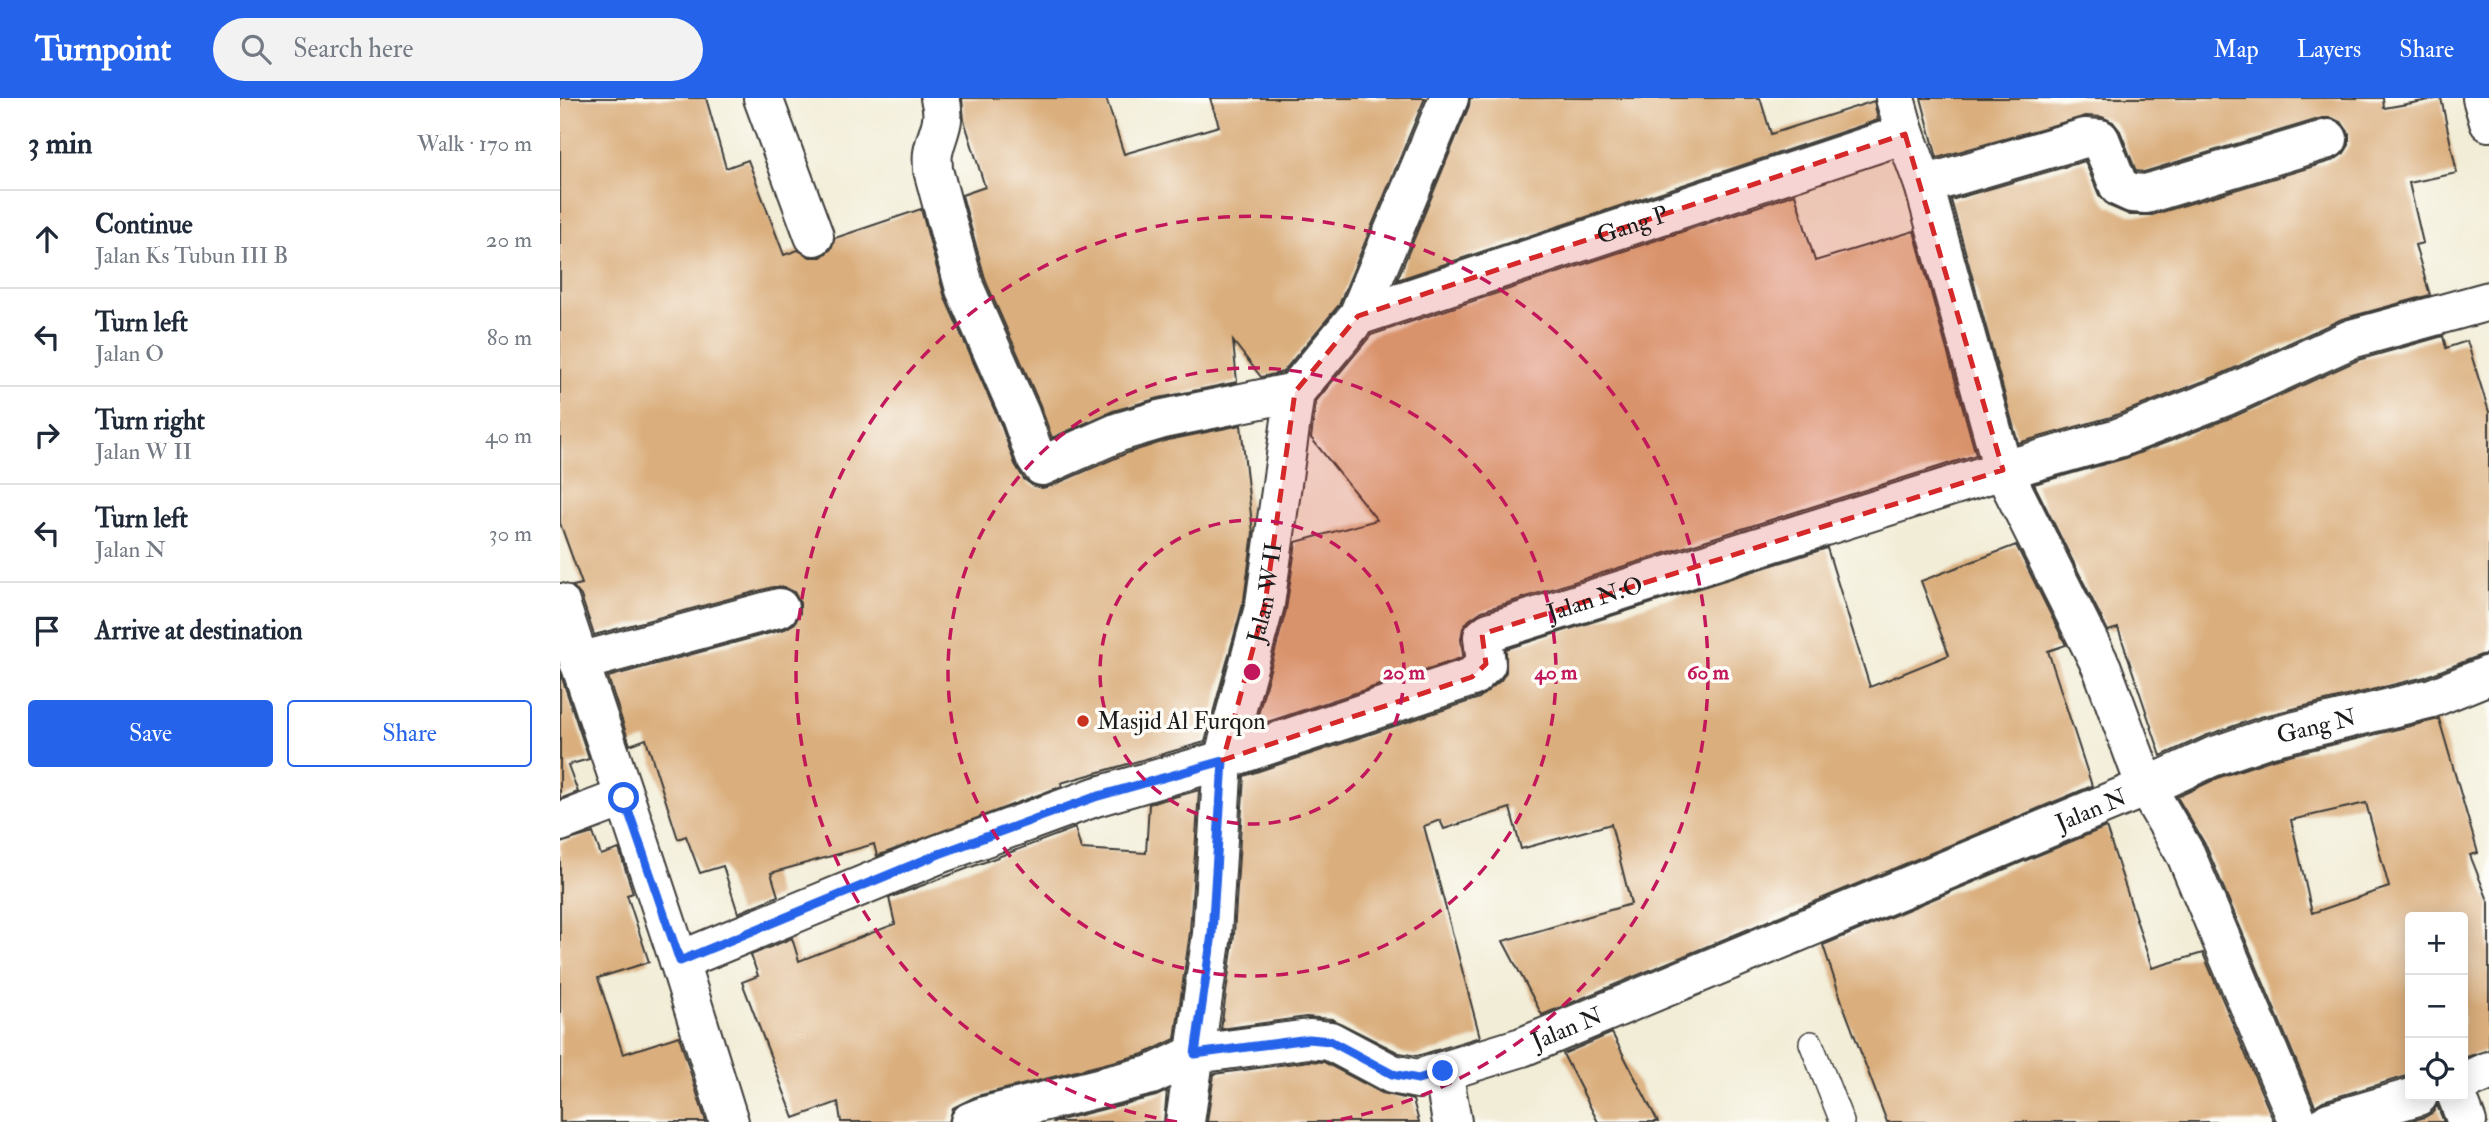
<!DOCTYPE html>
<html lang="en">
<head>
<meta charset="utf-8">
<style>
	body { margin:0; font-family:"IM FELL Double Pica",serif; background:#f2f2f3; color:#1f2937 }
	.controls { position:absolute; right:21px; bottom:21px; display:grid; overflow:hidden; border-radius:7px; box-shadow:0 4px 18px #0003 }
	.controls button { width:63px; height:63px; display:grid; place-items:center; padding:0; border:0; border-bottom:2px solid #e0e1e3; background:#fff; color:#1f2937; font:35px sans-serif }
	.stop { position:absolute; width:21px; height:21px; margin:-16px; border:5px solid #2563eb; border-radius:50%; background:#fff }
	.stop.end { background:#2563eb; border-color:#fff; box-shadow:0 2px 7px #0008 }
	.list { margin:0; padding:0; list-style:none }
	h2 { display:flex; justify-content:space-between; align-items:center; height:91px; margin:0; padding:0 28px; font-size:30px }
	h2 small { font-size:23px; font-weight:400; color:#747a83 }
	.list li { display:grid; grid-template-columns:46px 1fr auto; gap:21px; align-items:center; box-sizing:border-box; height:98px; padding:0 28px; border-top:2px solid #e0e1e3 }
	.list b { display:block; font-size:26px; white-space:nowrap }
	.list p { margin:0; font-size:23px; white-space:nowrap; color:#747a83 }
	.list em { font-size:23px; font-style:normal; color:#747a83 }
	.actions { display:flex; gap:14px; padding:21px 28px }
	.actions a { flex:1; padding:16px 0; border:2px solid #2563eb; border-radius:7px; text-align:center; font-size:24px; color:#2563eb }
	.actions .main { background:#2563eb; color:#fff }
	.icon { flex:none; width:38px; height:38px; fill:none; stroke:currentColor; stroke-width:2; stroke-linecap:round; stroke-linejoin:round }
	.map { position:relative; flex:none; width:1929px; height:1024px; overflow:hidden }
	header { display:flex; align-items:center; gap:42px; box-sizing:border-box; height:98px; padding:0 35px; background:#2563eb; color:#fff }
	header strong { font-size:33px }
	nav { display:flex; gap:38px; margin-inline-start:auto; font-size:24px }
	.search { width:490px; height:63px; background:#f2f2f3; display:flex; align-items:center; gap:18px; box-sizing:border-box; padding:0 24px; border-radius:38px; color:#747a83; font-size:26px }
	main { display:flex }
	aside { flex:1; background:#fff }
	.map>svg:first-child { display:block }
	.building { fill:#daae7d; fill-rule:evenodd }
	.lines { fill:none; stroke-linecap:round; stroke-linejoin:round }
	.service-casing { stroke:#3c3b38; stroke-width:26 }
	.minor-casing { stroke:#3c3b38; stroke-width:42 }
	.service { stroke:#fff; stroke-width:23 }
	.minor { stroke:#fff; stroke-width:38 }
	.route { stroke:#2563eb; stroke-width:9 }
	.marked { fill:#d62828; fill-opacity:0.2; stroke:#d62828; stroke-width:5; stroke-dasharray:14 9; stroke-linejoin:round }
	.ring { fill:none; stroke:#c2185b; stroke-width:3.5; stroke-dasharray:12 9 }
	.poi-dot { fill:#c8321e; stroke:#fdfcf7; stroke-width:2.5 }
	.labels { text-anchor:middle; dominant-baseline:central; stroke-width:7; stroke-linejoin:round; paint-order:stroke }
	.street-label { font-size:24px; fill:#1c1c1c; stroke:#fdfcf7 }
	.poi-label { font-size:24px; fill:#1c1c1c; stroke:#fdfcf7; text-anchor:start }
	.centre { fill:#c2185b; stroke:#fdfcf7; stroke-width:3.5 }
	.ring-label { font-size:21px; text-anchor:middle; font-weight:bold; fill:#c2185b; stroke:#fdfcf7; stroke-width:7; stroke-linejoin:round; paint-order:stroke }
</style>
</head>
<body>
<header>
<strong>Turnpoint</strong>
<div class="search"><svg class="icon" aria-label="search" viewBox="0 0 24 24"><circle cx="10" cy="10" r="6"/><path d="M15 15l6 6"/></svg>Search here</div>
<nav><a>Map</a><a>Layers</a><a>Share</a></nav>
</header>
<main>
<aside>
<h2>3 min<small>Walk · 170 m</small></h2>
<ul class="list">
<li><svg class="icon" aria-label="ahead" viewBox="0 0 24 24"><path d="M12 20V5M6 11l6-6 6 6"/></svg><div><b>Continue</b><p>Jalan Ks Tubun III B</p></div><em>20 m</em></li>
<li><svg class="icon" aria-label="left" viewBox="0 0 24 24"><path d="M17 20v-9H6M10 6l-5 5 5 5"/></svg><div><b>Turn left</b><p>Jalan O</p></div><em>80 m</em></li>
<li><svg class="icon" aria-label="right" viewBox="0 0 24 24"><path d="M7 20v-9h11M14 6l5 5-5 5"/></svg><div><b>Turn right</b><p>Jalan W II</p></div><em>40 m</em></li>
<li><svg class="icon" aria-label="left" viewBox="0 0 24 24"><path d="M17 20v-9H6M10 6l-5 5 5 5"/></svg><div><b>Turn left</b><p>Jalan N</p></div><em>30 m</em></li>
<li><svg class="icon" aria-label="arrive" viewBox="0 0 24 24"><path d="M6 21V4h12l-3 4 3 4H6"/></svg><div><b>Arrive at destination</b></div></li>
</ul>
<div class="actions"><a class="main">Save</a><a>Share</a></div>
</aside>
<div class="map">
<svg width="1929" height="1024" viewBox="0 0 1929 1024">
	<rect width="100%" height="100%" fill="#fdfcf7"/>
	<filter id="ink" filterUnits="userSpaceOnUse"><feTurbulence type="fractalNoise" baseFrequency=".0143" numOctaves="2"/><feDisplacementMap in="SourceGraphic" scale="14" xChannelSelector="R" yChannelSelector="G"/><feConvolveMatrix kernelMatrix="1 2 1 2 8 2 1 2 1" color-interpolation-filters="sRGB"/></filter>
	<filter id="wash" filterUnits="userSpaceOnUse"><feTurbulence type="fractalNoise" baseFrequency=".00686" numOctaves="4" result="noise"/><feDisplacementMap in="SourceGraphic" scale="28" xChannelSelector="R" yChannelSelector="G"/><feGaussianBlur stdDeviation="1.57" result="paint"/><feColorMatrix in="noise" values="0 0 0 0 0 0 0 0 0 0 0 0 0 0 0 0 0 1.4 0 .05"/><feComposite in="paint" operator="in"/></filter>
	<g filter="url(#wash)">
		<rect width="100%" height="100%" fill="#f2edd7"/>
		<g id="blocks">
			<path class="building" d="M 0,0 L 146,0 L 166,70 L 188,62 L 224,157 L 238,152 L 250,159 L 261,159 L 271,151 L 275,140 L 361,111 L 385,200 L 440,324 L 455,366 L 464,381 L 472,387 L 482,390 L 491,388 L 567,355 L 608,342 L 681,327 L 693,435 L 684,502 L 645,644 L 501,685 L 502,688 L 317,758 L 314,746 L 211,775 L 218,798 L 178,815 L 163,768 L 140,775 L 126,738 L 118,741 L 86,641 L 70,647 L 48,579 L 225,531 L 235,525 L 240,515 L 240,505 L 234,494 L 224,489 L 213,489 L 34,537 L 21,498 L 13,488 L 22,486 L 0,425 Z
				M 402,0 L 546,0 L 564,56 L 659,28 L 650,0 L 865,0 L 779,207 L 723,274 L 701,279 L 673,243 L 677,284 L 599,300 L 553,313 L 492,340 L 480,307 L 426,184 L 402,97 L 425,89 L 404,22 Z
				M 910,0 L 1200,0 L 1211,36 L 1314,3 L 1318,22 L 837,182 L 909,8 Z
				M 1361,0 L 1823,0 L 1824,10 L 1881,0 L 1897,75 L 1849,85 L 1863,145 L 1855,147 L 1870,197 L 1782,221 L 1657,278 L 1551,319 L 1458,345 L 1391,102 L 1525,63 L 1539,97 L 1549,108 L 1570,117 L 1592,117 L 1774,62 L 1784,55 L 1789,47 L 1789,35 L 1782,25 L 1772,20 L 1762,20 L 1584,74 L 1576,73 L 1560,33 L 1553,24 L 1542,19 L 1526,18 L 1377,60 Z
				M 1235,96 L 1255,163 L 1354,133 L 1416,357 L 922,513 L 909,522 L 903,530 L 901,541 L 903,557 L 901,560 L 695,628 L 726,512 L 736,444 L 817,422 L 751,340 L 756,303 L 811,237 Z
				M 1883,238 L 1886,250 L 1907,243 L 1929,314 L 1929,556 L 1921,557 L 1865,579 L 1700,619 L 1645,638 L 1601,658 L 1558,530 L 1548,533 L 1474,386 L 1566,360 L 1675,318 L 1798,262 Z
				M 1456,447 L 1506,547 L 1488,553 L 1532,688 L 982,917 L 943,843 L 1071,806 L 1051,726 L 961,751 L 950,710 L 884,731 L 880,722 L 864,728 L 920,939 L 857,958 L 839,955 L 772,921 L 746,919 L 661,931 L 674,837 L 684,678 L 919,600 L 941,582 L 946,574 L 946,551 L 1267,450 L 1310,589 L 1389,557 L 1361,483 Z
				M 0,574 L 29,661 L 8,667 L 18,694 L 0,701 Z
				M 1879,621 L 1918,755 L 1910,757 L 1929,805 L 1929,952 L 1903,960 L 1903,819 L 1850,819 L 1850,977 L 1763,1003 L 1755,1008 L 1646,748 L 1617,699 L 1660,679 L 1713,661 ZM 1806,705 L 1829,789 L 1752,815 L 1731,722 Z
				M 639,692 L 630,834 L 615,941 L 584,956 L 417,998 L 393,1010 L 389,1024 L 281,1024 L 278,1004 L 234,1020 L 182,884 L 198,878 L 191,857 L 232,840 L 239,863 L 335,826 L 329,800 L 515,730 L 521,751 L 586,755 L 589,706 Z
				M 1546,729 L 1592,870 L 1643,855 L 1714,1024 L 1327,1024 L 1283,907 L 1263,847 Z
				M 33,735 L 41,757 L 59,751 L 73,795 L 67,797 L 89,864 L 38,880 L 63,956 L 119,938 L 146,1024 L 0,1024 L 0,745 Z
				M 1052,935 L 1098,1024 L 1038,1024 L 1003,956 Z
				M 749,963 L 764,964 L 822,995 L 853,1002 L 859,1024 L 647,1024 L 654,976 Z
				M 607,993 L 604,1024 L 492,1024 L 596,998 Z
				M 1877,1007 L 1884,1024 L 1847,1024 L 1865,1019 L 1873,1014 Z"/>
		</g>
	</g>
	<g filter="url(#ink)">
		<use href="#blocks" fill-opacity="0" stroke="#3c3b38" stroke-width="2"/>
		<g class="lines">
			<defs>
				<path id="service" d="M 1251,945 L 1282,1024"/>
				<g id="minor">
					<path d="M 203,0 L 254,138"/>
					<path d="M 380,0 C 387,24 377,34 373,55 C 372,60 373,67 373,72 L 405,191 L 460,316 L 475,358 L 482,368 L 559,334 L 603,321 L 735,294"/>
					<path d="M 1335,0 L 1345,36 L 1364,87 L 1443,372 L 1542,570 L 1586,689 L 1626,757 L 1738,1024"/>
					<path d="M 1922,0 L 1929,24"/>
					<path d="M 1364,87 L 1525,40 L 1540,41 L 1559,89 L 1572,95 L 1586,96 L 1768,41"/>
					<path id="s1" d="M 798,218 L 1345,36"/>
					<path d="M 0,505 L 119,863 L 169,1024"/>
					<path d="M 19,564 L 219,510"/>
					<path d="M 0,724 L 63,700"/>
					<path id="s2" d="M 119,863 L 379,756 L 535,699 L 663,662 L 912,579 L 926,566 L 923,539 L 929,534 L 1433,375 L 1558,340 L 1666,298 L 1791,241 L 1929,203"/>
					<path d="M 883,973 L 892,1024"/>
					<path d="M 1903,984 L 1929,973"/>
					<path d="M 1897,998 L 1907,1024"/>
					<path id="s3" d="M 410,1024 L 425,1018 L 591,977 L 635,956 L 749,941 L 770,943 L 832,976 L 858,981 L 962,949 L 1586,689 L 1652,659 L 1707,640 L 1872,600 L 1929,577"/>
					<path id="s4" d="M 625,1024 L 652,836 L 663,662 L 705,506 L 735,294 L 798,218 L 889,0"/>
					<path d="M 1769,1024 L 1858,998"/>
				</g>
			</defs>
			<use href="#service" class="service-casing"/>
			<use href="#minor" class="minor-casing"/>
			<use href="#service" class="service"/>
			<use href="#minor" class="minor"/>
		</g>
	</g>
	<g class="lines" filter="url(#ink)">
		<path class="route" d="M 64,700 L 120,863 L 379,756 L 535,699 L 663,663 L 652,836 L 635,956 L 749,941 L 770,943 L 832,976 L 858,981 L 883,973"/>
	</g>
	<path class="marked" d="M 1345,36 L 1443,372 L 922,536 L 926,566 L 912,579 L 663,662 L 705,506 L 735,294 L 798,218 Z"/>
	<g class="ring">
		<circle cx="692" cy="574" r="152"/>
		<circle cx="692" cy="574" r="304"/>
		<path d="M617 1024A456 456 0 1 1 767 1024"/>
	</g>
	<circle class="poi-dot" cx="523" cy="623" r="7"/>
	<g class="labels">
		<g class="street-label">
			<text stroke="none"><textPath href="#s1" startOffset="289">Gang P</textPath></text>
			<text stroke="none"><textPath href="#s4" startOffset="537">Jalan W II</textPath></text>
			<text stroke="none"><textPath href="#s2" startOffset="1008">Jalan N:O</textPath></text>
			<text stroke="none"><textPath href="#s3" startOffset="1435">Gang N</textPath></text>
			<text stroke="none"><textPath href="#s3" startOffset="1194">Jalan N</textPath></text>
			<text stroke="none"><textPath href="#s3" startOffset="626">Jalan N</textPath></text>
		</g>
		<g class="poi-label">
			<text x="537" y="623">Masjid Al Furqon</text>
		</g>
	</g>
	<circle cx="692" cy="574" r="10" class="centre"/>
	<g class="ring-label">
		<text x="844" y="581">20 m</text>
		<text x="996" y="581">40 m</text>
		<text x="1148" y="581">60 m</text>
	</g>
</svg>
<div class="controls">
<button>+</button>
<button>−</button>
<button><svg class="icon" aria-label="locate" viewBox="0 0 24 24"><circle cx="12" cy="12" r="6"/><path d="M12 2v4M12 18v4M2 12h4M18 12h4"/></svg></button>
</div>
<div class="stop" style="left:64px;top:700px"></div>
<div class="stop end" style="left:883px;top:973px"></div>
</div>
</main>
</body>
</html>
